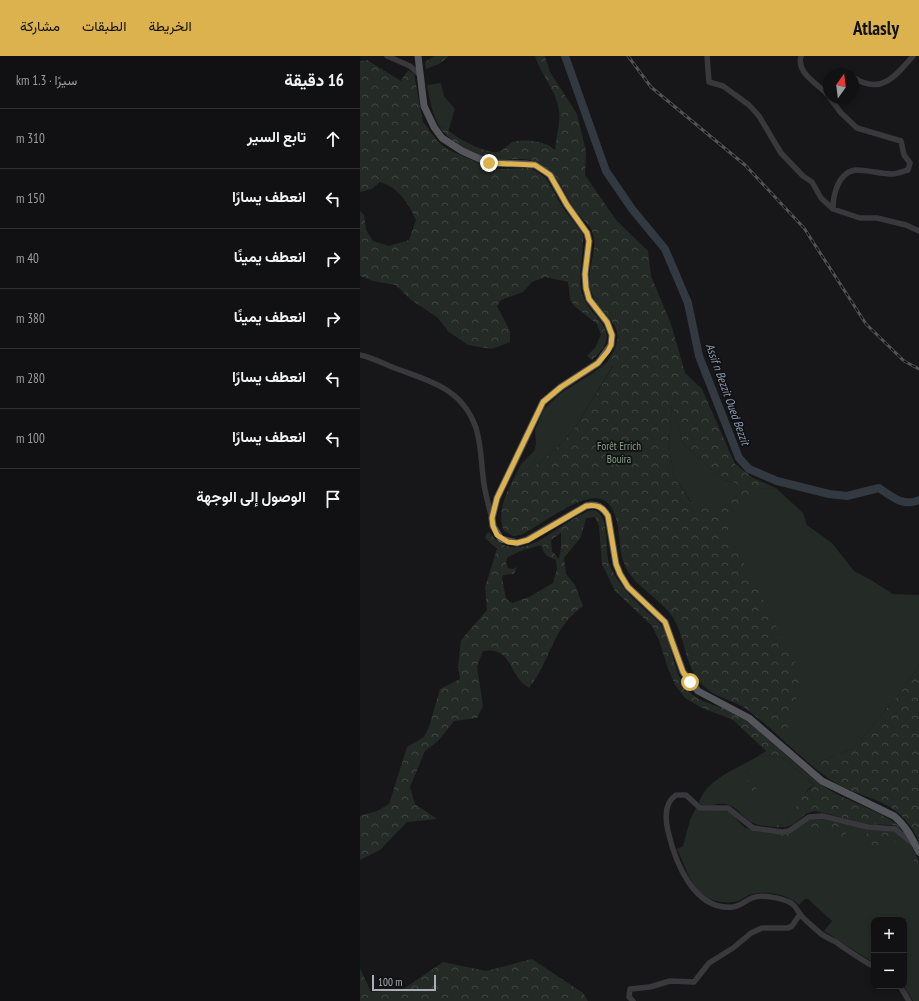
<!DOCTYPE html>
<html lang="ar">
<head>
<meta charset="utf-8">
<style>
	body { margin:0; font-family:"PT Sans Narrow",Vazirmatn,sans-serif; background:#1a1a1c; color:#f1f3f6; direction:rtl }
	.controls { position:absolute; right:12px; bottom:12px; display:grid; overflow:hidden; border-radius:8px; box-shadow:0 2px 6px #0003 }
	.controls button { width:36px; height:36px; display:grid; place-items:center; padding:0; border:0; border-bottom:1px solid #303133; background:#111113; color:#f1f3f6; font:20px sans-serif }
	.compass { position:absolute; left:463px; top:12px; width:36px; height:36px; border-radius:50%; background:#111113; box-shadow:0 2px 6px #0003; rotate:14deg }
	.scale { position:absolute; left:12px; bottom:10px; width:64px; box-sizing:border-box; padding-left:4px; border:2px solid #abaeb7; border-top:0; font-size:11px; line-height:14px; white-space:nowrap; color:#abaeb7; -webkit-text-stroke:3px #121214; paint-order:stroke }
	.stop { position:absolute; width:12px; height:12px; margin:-9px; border:3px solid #dbb24d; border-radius:50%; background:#fff }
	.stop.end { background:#dbb24d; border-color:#fff; box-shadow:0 1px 4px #0008 }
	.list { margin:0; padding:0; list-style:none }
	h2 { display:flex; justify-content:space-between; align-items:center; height:52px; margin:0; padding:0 16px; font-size:17px }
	h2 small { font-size:13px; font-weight:400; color:#9c9da0 }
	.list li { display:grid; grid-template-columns:26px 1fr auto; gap:12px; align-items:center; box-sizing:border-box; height:60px; padding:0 16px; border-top:1px solid #303133 }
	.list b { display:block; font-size:15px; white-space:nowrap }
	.list em { font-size:13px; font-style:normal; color:#9c9da0 }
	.icon { flex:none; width:22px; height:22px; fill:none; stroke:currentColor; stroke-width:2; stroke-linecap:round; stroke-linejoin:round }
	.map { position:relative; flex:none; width:559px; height:945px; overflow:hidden; direction:ltr }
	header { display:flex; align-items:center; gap:24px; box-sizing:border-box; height:56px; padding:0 20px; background:#dbb24d; color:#111 }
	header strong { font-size:19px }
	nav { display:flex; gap:22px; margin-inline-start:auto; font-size:14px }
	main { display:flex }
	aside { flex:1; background:#111113 }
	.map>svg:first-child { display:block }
	.green { fill:#242a25 }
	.forest { fill:url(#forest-crowns); fill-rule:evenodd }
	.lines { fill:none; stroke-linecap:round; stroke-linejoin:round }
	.river { stroke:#333940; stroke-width:8 }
	.minor { stroke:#39393d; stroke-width:5.5 }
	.major { stroke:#55565c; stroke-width:7 }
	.rail-casing { stroke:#525358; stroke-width:3 }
	.rail { stroke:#121214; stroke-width:1.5; stroke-dasharray:4.5; stroke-linecap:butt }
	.route { stroke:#dbb24d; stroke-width:5 }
	.labels { text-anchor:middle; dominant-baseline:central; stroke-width:3.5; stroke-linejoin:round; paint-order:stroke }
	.park-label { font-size:11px; fill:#85a088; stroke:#121214 }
	.water-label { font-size:12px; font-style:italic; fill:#879aad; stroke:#121214 }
</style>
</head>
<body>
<header>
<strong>Atlasly</strong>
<nav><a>الخريطة</a><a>الطبقات</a><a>مشاركة</a></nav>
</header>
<main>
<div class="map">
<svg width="559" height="945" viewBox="0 0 559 945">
	<defs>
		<pattern id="forest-crowns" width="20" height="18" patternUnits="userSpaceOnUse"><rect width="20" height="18" fill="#242a25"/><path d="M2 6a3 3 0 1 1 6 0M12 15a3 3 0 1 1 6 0" fill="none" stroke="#414642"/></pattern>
	</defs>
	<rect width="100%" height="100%" fill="#171719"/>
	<path class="green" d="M 81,27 L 84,40 L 95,53 L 88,76 L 84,70 L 80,72 C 72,58 70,44 67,29 Z
		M 247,306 L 253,309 L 215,372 L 199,390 L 179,407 L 155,420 L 161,408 L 174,395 L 176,388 L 175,374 L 184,353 L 201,337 L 233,317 Z
		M 312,346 L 323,387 L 336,401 L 365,424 L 393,433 L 416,432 L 443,457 L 447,469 L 472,487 L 494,515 L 511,524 L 533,538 L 559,539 L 559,609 L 544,632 L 494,692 L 456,707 L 424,680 L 376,492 L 342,461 L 314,421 L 309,390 Z
		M 400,699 L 418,700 L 425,703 L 454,729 L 448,733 L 426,768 L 417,769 L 415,771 C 407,770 398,770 391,766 C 382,761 377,750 366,748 C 357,746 346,753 339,747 C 345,723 381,711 400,699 Z
		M 336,752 C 346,758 356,752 366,755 C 375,757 377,766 384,771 C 390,775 424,780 431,777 C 436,775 440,771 443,768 L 488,769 L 532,775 L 551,789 L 559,807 L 559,945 L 553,945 L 544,930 L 544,864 L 514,864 L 514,907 L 464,875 L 472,865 L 448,843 L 445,843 L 439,849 C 427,838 405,834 389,839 C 385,840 382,844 378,845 C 369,848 354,846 345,840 C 331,832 324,807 317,793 L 323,790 L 330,764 Z"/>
	<path class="forest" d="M 74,0 L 89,0 L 79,8 L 66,13 L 65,6 Z
		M 175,0 L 185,0 L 190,16 L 217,58 L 226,95 L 225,119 L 256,164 L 288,195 L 291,220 L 311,268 L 325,317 L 342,333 L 375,408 L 393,422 L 416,432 L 397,433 L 384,441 L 368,467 L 370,486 L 376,492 L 440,616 L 439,633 L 425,680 L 456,707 L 494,692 L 544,632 L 559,609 L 559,785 C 537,738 504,747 468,722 C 440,702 417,676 389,655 C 377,645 359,643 347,633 C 323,614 327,582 312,560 C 296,538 269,529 262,501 C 258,485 261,456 245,445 C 226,432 180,470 161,479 L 153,480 L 144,475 C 136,457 146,437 155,420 L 179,407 L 199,390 L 215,372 L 253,310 L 247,306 C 274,268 242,265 231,235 C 224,215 240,194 232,175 C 228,167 220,161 215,154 C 203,136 196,111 173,105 C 162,101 151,104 140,104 C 119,103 92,88 80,72 L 84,70 C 91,80 126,98 138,96 C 144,94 147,90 151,87 C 158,82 180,85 188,89 C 190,90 193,93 195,94 C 196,83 201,64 199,54 C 196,34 181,19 175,0 ZM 312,347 L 323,387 L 336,401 L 365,424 L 378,428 C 376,440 373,446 362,453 L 331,446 L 314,421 L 309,390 Z
		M 7,4 L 41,25 L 48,14 L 54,18 L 63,66 L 78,86 L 89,94 L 127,111 L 140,113 L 170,112 L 179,117 L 186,122 L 203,152 L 223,178 C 224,197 218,215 221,234 C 228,265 268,272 232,304 L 227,300 L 235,292 L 241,279 L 237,268 L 214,250 L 210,243 L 208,226 L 185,221 L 172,226 L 163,236 L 141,244 L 137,250 L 150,275 L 150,286 L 132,293 L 108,289 L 89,276 L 77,261 L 51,244 L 36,229 L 13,225 L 0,220 L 0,155 L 4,159 L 6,174 L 13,185 L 29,190 L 49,184 L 56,164 C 48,147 39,132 20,126 L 12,133 L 0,136 L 0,5 Z
		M 232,454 C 251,456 244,492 249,507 C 256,526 270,540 285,554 C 292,560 300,566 304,574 C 313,592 313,616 327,633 C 340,649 363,649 380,660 C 411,682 436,712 468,733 C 493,749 524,754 544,775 L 532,769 L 507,768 L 456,755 C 437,757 439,774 415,771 L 417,769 L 426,768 L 443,739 L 454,729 L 425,703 L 418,700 L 400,699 L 406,695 L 373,664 L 340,651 L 325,642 L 315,629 L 307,610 L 299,584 L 292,570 L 255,535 L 242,508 L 239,470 L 235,461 L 226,462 L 221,481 L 204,502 L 206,518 L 215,529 L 223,550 C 191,573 192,603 169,632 C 148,620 153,590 123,595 L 117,610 L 123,650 L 117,662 L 94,665 L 78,685 L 65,695 L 50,731 L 55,748 L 77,763 L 47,766 L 20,794 L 0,804 L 0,760 L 17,755 L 29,748 L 47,691 L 64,681 L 69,671 L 80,633 L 100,623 L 98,611 L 101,584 L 127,554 L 125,531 L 137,493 L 125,482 L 127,477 L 129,476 C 160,517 197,465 232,454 ZM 201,477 L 201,491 L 199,503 L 192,495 L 191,484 ZM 182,489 C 183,499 187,500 196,504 L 197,513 L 193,527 L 169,541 L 152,547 L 146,543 L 142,522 L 143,519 L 154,518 L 157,511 L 153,513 L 148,512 L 146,507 L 147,502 C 157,495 170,492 182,489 Z
		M 385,710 L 389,710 C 394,716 392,723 397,729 L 395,737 L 389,732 Z
		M 457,762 L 488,769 L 486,772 L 487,776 L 482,782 C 471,779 463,774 452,771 C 438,780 429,792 414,777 C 440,782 437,764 457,762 Z
		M 509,774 C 517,775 527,774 534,776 C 549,781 559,800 559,814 C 555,808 552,797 547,792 C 544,789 540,787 536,786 C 516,781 519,801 502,793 L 501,788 Z
		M 172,903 L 223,937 L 228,945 L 0,945 L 0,912 L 11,936 L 42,934 L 83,906 L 126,915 Z"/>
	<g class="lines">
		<path class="river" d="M 205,0 L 246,115 L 272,153 L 305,193 L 328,247 L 339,300 L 379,402 L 389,413 L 417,425 L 469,438 L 487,440 L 519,432 C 532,441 544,451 559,444"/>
		<path class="minor" d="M 27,0 L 50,10 L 60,19
			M 347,0 L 349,26 L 363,30 L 389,49 L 399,60 L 421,97 L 443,120 L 452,126 L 461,142 L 473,153 L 500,162 L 517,162 L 546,169 L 559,175
			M 441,0 C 436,18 459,28 469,40
			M 493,21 C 520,40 536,20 553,0
			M 470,42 L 481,57 L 497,72 L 541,85 L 544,99 L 550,107 L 548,114 C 544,115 537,118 533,118 C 521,118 508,114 496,114 C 478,116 473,139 473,153
			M 0,299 C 14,302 26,309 40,314 C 73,326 103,334 116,372 C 121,388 121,404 123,420 C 124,434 128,448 132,462
			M 514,911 C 501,903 488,895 476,886 C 470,883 465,881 460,877 C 454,871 445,865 440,858 C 437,854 436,850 431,847 C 422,842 402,838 392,842 C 386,844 381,850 373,851 C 334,855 315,806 308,775 C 305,762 304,747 316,739 L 326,739 L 340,752 L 368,752 L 393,772 L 422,776 L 429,775 L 449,761 L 462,760 L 508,771 L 535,773 L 554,788
			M 540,930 L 549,945
			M 273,945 L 269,941 L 270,933 L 290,931 L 310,925 L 334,926 L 349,907 L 373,892 L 391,877 L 402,872 L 428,872 L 432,870 L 440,858"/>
		<path class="major" d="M 58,0 L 64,50 L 74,71 L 82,82 L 102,95 L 129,107 L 166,108 L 175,109 L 183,114 L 190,119 L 207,149 L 227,177 L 229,185 L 225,218 L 226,232 L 229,243 L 247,266 L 252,279 L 251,289 L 238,307 L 201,331 L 183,346 L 137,442 L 132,462 L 133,470 L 141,483 L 157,487 L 167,484 L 226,450 C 237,447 243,451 248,460 L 256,508 L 260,518 L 268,531 L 305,566 L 323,616 L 338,635 L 389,662 L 462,725 L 534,760 C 546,770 552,782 559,796"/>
		<defs>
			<path id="rail" d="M 268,0 L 291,31 L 385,109 L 444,172 L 506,268 L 544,305 L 559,313"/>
		</defs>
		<use href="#rail" class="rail-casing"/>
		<use href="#rail" class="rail"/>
	</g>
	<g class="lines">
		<path class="route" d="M 129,107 L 175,109 L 190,119 L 207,149 L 227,177 L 229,185 L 225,218 L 226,232 L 229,243 L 247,266 L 252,279 L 251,289 L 248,295 L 238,307 L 201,331 L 183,346 L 137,442 L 132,462 L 133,470 L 137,479 L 148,486 L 157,487 L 168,484 L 226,450 C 237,448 243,451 248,460 L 256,508 L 260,518 L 268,531 L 305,566 L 323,616 L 330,626"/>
	</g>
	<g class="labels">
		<g class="park-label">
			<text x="259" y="390">Forêt Errich<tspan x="259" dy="13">Bouira</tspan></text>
		</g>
		<g class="water-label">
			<text transform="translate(368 338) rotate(70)">Assif n Bezzit Oued Bezzit</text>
		</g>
	</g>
</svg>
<div class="controls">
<button>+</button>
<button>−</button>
</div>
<svg class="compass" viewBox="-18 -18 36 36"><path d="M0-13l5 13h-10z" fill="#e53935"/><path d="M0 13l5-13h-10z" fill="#9c9da0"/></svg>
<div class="scale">100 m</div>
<div class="stop" style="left:330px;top:626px"></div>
<div class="stop end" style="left:129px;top:107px"></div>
</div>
<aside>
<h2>16 دقيقة<small>سيرًا · 1.3 km</small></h2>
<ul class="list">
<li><svg class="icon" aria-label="ahead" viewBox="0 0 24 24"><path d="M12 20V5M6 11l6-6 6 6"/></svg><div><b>تابع السير</b></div><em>310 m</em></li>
<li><svg class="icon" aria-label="left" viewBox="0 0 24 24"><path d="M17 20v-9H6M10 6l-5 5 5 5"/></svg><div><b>انعطف يسارًا</b></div><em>150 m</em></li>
<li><svg class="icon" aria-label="right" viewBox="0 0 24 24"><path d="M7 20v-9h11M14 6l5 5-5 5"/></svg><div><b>انعطف يمينًا</b></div><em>40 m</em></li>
<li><svg class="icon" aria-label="right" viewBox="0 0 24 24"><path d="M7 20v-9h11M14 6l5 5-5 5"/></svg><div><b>انعطف يمينًا</b></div><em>380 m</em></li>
<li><svg class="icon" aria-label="left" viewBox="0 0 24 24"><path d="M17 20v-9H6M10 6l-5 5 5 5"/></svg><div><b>انعطف يسارًا</b></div><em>280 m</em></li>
<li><svg class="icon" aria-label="left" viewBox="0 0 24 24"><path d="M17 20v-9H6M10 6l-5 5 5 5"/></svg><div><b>انعطف يسارًا</b></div><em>100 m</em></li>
<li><svg class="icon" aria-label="arrive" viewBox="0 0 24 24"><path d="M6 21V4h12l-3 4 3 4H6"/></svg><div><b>الوصول إلى الوجهة</b></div></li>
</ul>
</aside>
</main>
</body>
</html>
